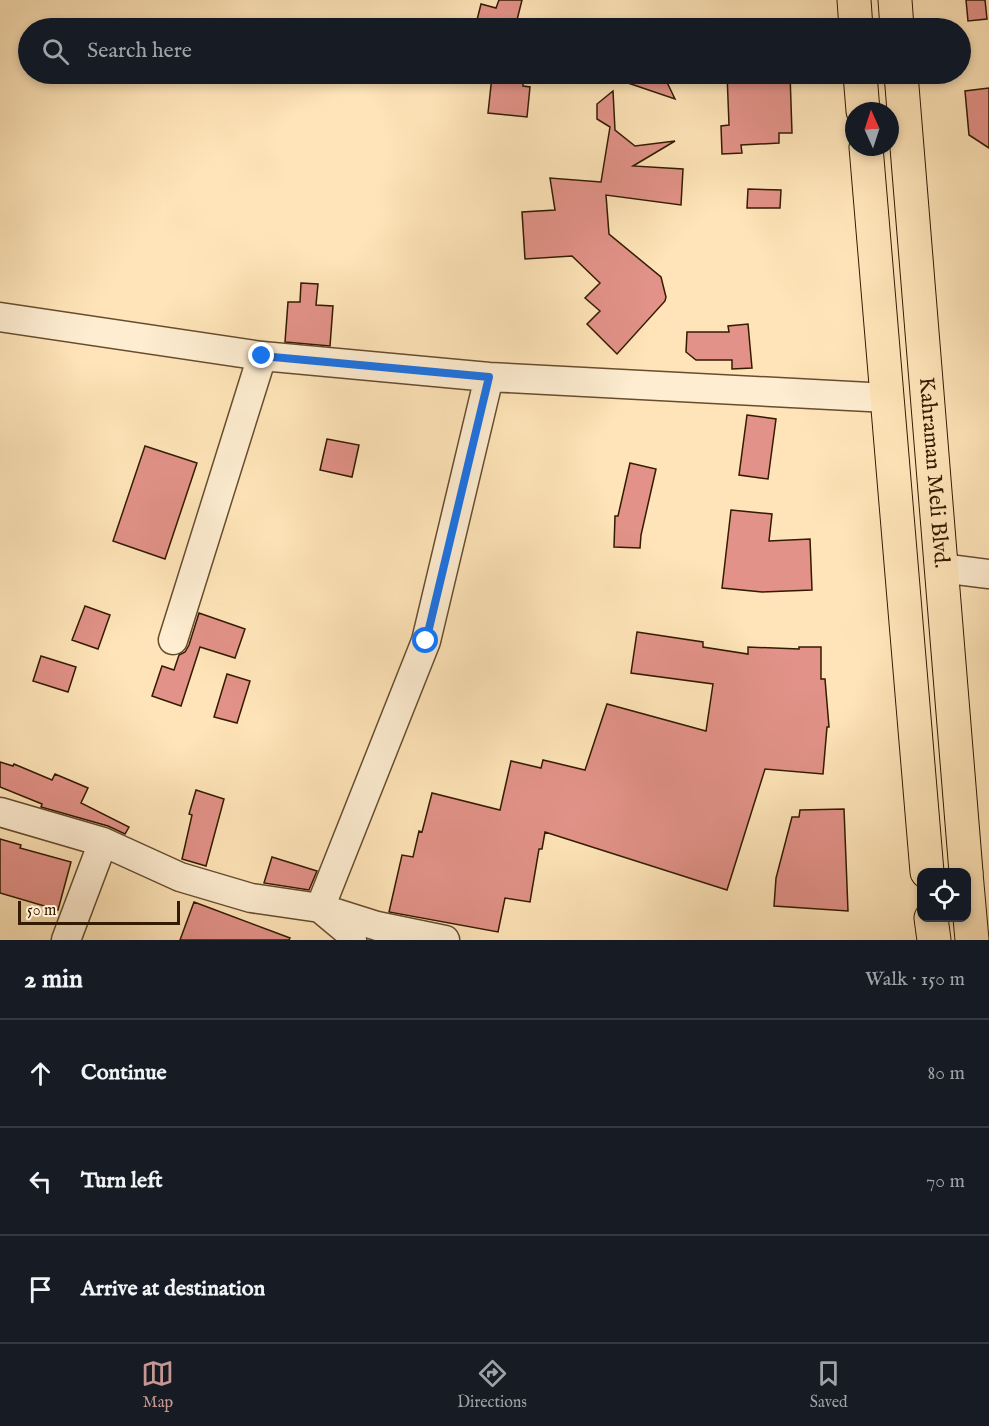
<!DOCTYPE html>
<html lang="en">
<head>
<meta charset="utf-8">
<style>
	body { margin:0; font-family:"IM FELL English",serif; background:#242831; color:#f1f3f6 }
	.controls { position:absolute; right:18px; bottom:18px; display:grid; overflow:hidden; border-radius:12px; box-shadow:0 3px 9px #0003 }
	.controls button { width:54px; height:54px; display:grid; place-items:center; padding:0; border:0; border-bottom:2px solid #363941; background:#171b24; color:#f1f3f6; font:30px sans-serif }
	.compass { position:absolute; left:845px; top:102px; width:54px; height:54px; border-radius:50%; background:#171b24; box-shadow:0 3px 9px #0003; rotate:357deg }
	.scale { position:absolute; left:18px; bottom:15px; width:162px; box-sizing:border-box; padding-left:6px; border:3px solid #331b00; border-top:0; font-size:16px; line-height:21px; white-space:nowrap; color:#331b00; -webkit-text-stroke:4px #feedd1; paint-order:stroke }
	.stop { position:absolute; width:18px; height:18px; margin:-14px; border:4px solid #1a73e8; border-radius:50%; background:#fff }
	.stop.end { background:#1a73e8; border-color:#fff; box-shadow:0 2px 6px #0008 }
	.list { margin:0; padding:0; list-style:none }
	h2 { display:flex; justify-content:space-between; align-items:center; height:78px; margin:0; padding:0 24px; font-size:26px }
	h2 small { font-size:20px; font-weight:400; color:#9ea1a6 }
	.list li { display:grid; grid-template-columns:39px 1fr auto; gap:18px; align-items:center; box-sizing:border-box; height:108px; padding:0 24px; border-top:2px solid #363941 }
	.list b { display:block; font-size:22px; white-space:nowrap }
	.list em { font-size:20px; font-style:normal; color:#9ea1a6 }
	.icon { flex:none; width:33px; height:33px; fill:none; stroke:currentColor; stroke-width:2; stroke-linecap:round; stroke-linejoin:round }
	.map { position:relative; flex:none; width:989px; height:940px; overflow:hidden }
	.search { position:absolute; background:#171b24; box-shadow:0 3px 9px #0003; left:18px; right:18px; top:18px; height:66px; display:flex; align-items:center; gap:15px; box-sizing:border-box; padding:0 21px; border-radius:33px; color:#9ea1a6; font-size:22px }
	.sheet { height:402px; background:#171b24 }
	nav { display:flex; justify-content:space-around; align-items:center; box-sizing:border-box; height:84px; border-top:2px solid #363941; background:#171b24; font-size:16px; color:#9ea1a6 }
	nav a { display:grid; justify-items:center; gap:3px }
	nav .on { color:#c59692 }
	.map>svg:first-child { display:block }
	.building { fill:#e29288; stroke:#331b00; stroke-width:1.5 }
	.lines { fill:none; stroke-linecap:round; stroke-linejoin:round }
	.minor-casing { stroke:#664d2e; stroke-width:31 }
	.highway-casing { stroke:#331b00; stroke-width:35 }
	.minor { stroke:#feedd1; stroke-width:28 }
	.highway { stroke:#fee4b8; stroke-width:33 }
	.route { stroke:#1a73e8; stroke-width:8 }
	.labels { text-anchor:middle; dominant-baseline:central; stroke-width:4.5; stroke-linejoin:round; paint-order:stroke }
	.street-label { font-size:22px; fill:#331b00; stroke:#feedd1 }
</style>
</head>
<body>
<div class="map">
<svg width="989" height="940" viewBox="0 0 989 940">
	<rect width="100%" height="100%" fill="#fee4b8"/>
	<filter id="stains"><feTurbulence type="fractalNoise" baseFrequency=".00333" numOctaves="4"/><feColorMatrix values="0 0 0 0 .2 0 0 0 0 .09 0 0 0 0 .02 0 0 0 .5 -.17"/></filter>
	<radialGradient id="worn" r=".72"><stop offset=".6" stop-color="#630" stop-opacity="0"/><stop offset="1" stop-color="#630" stop-opacity=".3"/></radialGradient>
	<path class="building" d="M 499,0 L 522,0 L 515,28 L 477,20 L 481,4 L 496,8 Z
		M 966,0 L 985,0 L 987,19 L 968,21 Z
		M 652,74 L 663,74 L 675,99 L 625,82 Z
		M 727,74 L 790,74 L 792,133 L 779,133 L 779,143 L 741,145 L 742,153 L 722,154 L 721,126 L 729,125 Z
		M 492,76 L 523,80 L 523,86 L 530,87 L 527,117 L 488,113 Z
		M 989,88 L 989,148 L 969,135 L 965,91 Z
		M 613,91 L 615,130 L 635,146 L 675,141 L 633,166 L 683,169 L 681,205 L 606,195 L 609,234 L 661,277 L 666,297 L 665,301 L 617,354 L 587,324 L 600,311 L 585,298 L 600,283 L 572,256 L 525,259 L 522,212 L 555,210 L 550,178 L 601,182 L 610,127 L 597,119 L 597,104 Z
		M 748,189 L 781,190 L 780,208 L 747,208 Z
		M 301,283 L 318,284 L 316,305 L 333,306 L 330,346 L 285,342 L 288,302 L 300,302 Z
		M 748,324 L 752,368 L 732,369 L 732,360 L 696,360 L 686,352 L 687,332 L 729,332 L 728,326 Z
		M 747,415 L 776,419 L 768,479 L 739,475 Z
		M 327,439 L 359,445 L 352,477 L 320,470 Z
		M 145,446 L 197,463 L 165,559 L 113,541 Z
		M 630,463 L 656,469 L 641,535 L 640,548 L 614,547 L 615,516 L 618,516 Z
		M 731,510 L 772,514 L 769,541 L 810,539 L 812,590 L 762,592 L 722,588 Z
		M 85,606 L 110,615 L 98,649 L 72,640 Z
		M 199,613 L 245,629 L 235,658 L 200,647 L 181,706 L 152,696 L 162,666 L 174,670 L 179,655 L 185,652 L 189,645 Z
		M 637,632 L 703,642 L 703,647 L 748,654 L 748,647 L 799,649 L 799,647 L 821,647 L 821,679 L 825,679 L 829,727 L 827,727 L 823,774 L 765,769 L 727,890 L 545,832 L 542,849 L 539,849 L 530,902 L 505,898 L 498,932 L 389,912 L 402,855 L 413,857 L 419,831 L 422,832 L 432,793 L 500,810 L 511,761 L 541,768 L 543,760 L 585,770 L 607,704 L 706,731 L 713,684 L 631,673 Z
		M 41,656 L 76,667 L 68,692 L 33,681 Z
		M 227,674 L 250,681 L 237,723 L 214,717 Z
		M 0,762 L 13,766 L 14,764 L 52,780 L 55,774 L 88,788 L 81,803 L 129,827 L 125,834 L 108,826 L 41,807 L 42,804 L 0,787 Z
		M 196,790 L 224,799 L 206,866 L 182,859 L 192,815 L 189,814 Z
		M 844,809 L 848,911 L 774,906 L 776,878 L 792,817 L 799,817 L 800,810 Z
		M 0,839 L 21,845 L 20,848 L 71,862 L 58,910 L 0,893 Z
		M 272,857 L 317,871 L 309,890 L 264,883 Z
		M 194,902 L 290,938 L 289,940 L 180,940 Z"/>
	<g class="lines">
		<defs>
			<path id="minor" d="M 0,317 L 262,356 L 489,377 L 888,398
				M 941,568 L 989,574
				M 173,640 L 262,356
				M 0,812 L 103,842 L 180,877 L 251,898 L 320,908 L 377,926 L 445,940
				M 66,940 L 103,842
				M 352,940 L 350,933 L 320,908 L 426,641 L 489,377"/>
			<g id="highway">
				<path d="M 854,0 L 856,28"/>
				<path d="M 895,0 L 897,28"/>
				<path d="M 860,74 L 863,111"/>
				<path id="s1" d="M 901,74 L 966,872"/>
				<path d="M 866,147 L 927,872"/>
				<path d="M 966,873 L 972,940"/>
				<path d="M 931,918 L 934,940"/>
			</g>
		</defs>
		<use href="#minor" class="minor-casing"/>
		<use href="#highway" class="highway-casing"/>
		<use href="#minor" class="minor"/>
		<use href="#highway" class="highway"/>
	</g>
	<g class="lines">
		<path class="route" d="M 262,356 L 489,377 L 426,641"/>
	</g>
	<g class="labels">
		<g class="street-label">
			<text stroke="none"><textPath href="#s1" startOffset="400">Kahraman Meli Blvd.</textPath></text>
		</g>
	</g>
	<rect width="100%" height="100%" filter="url(#stains)"/>
	<rect width="100%" height="100%" fill="url(#worn)"/>
</svg>
<div class="controls">
<button><svg class="icon" aria-label="locate" viewBox="0 0 24 24"><circle cx="12" cy="12" r="6"/><path d="M12 2v4M12 18v4M2 12h4M18 12h4"/></svg></button>
</div>
<svg class="compass" viewBox="-18 -18 36 36"><path d="M0-13l5 13h-10z" fill="#e53935"/><path d="M0 13l5-13h-10z" fill="#9ea1a6"/></svg>
<div class="scale">50 m</div>
<div class="stop" style="left:426px;top:641px"></div>
<div class="stop end" style="left:262px;top:356px"></div>
<div class="search"><svg class="icon" aria-label="search" viewBox="0 0 24 24"><circle cx="10" cy="10" r="6"/><path d="M15 15l6 6"/></svg>Search here</div>
</div>
<section class="sheet">
<h2>2 min<small>Walk · 150 m</small></h2>
<ul class="list">
<li><svg class="icon" aria-label="ahead" viewBox="0 0 24 24"><path d="M12 20V5M6 11l6-6 6 6"/></svg><div><b>Continue</b></div><em>80 m</em></li>
<li><svg class="icon" aria-label="left" viewBox="0 0 24 24"><path d="M17 20v-9H6M10 6l-5 5 5 5"/></svg><div><b>Turn left</b></div><em>70 m</em></li>
<li><svg class="icon" aria-label="arrive" viewBox="0 0 24 24"><path d="M6 21V4h12l-3 4 3 4H6"/></svg><div><b>Arrive at destination</b></div></li>
</ul>
</section>
<nav>
<a class="on"><svg class="icon" aria-label="map" viewBox="0 0 24 24"><path d="M3 6l6-2 6 2 6-2v14l-6 2-6-2-6 2zM9 4v14M15 6v14"/></svg>Map</a>
<a><svg class="icon" aria-label="directions" viewBox="0 0 24 24"><path d="M12 3l9 9-9 9-9-9zM9 14v-3h6M13 9l2 2-2 2"/></svg>Directions</a>
<a><svg class="icon" aria-label="saved" viewBox="0 0 24 24"><path d="M7 4h10v16l-5-4-5 4z"/></svg>Saved</a>
</nav>
</body>
</html>
